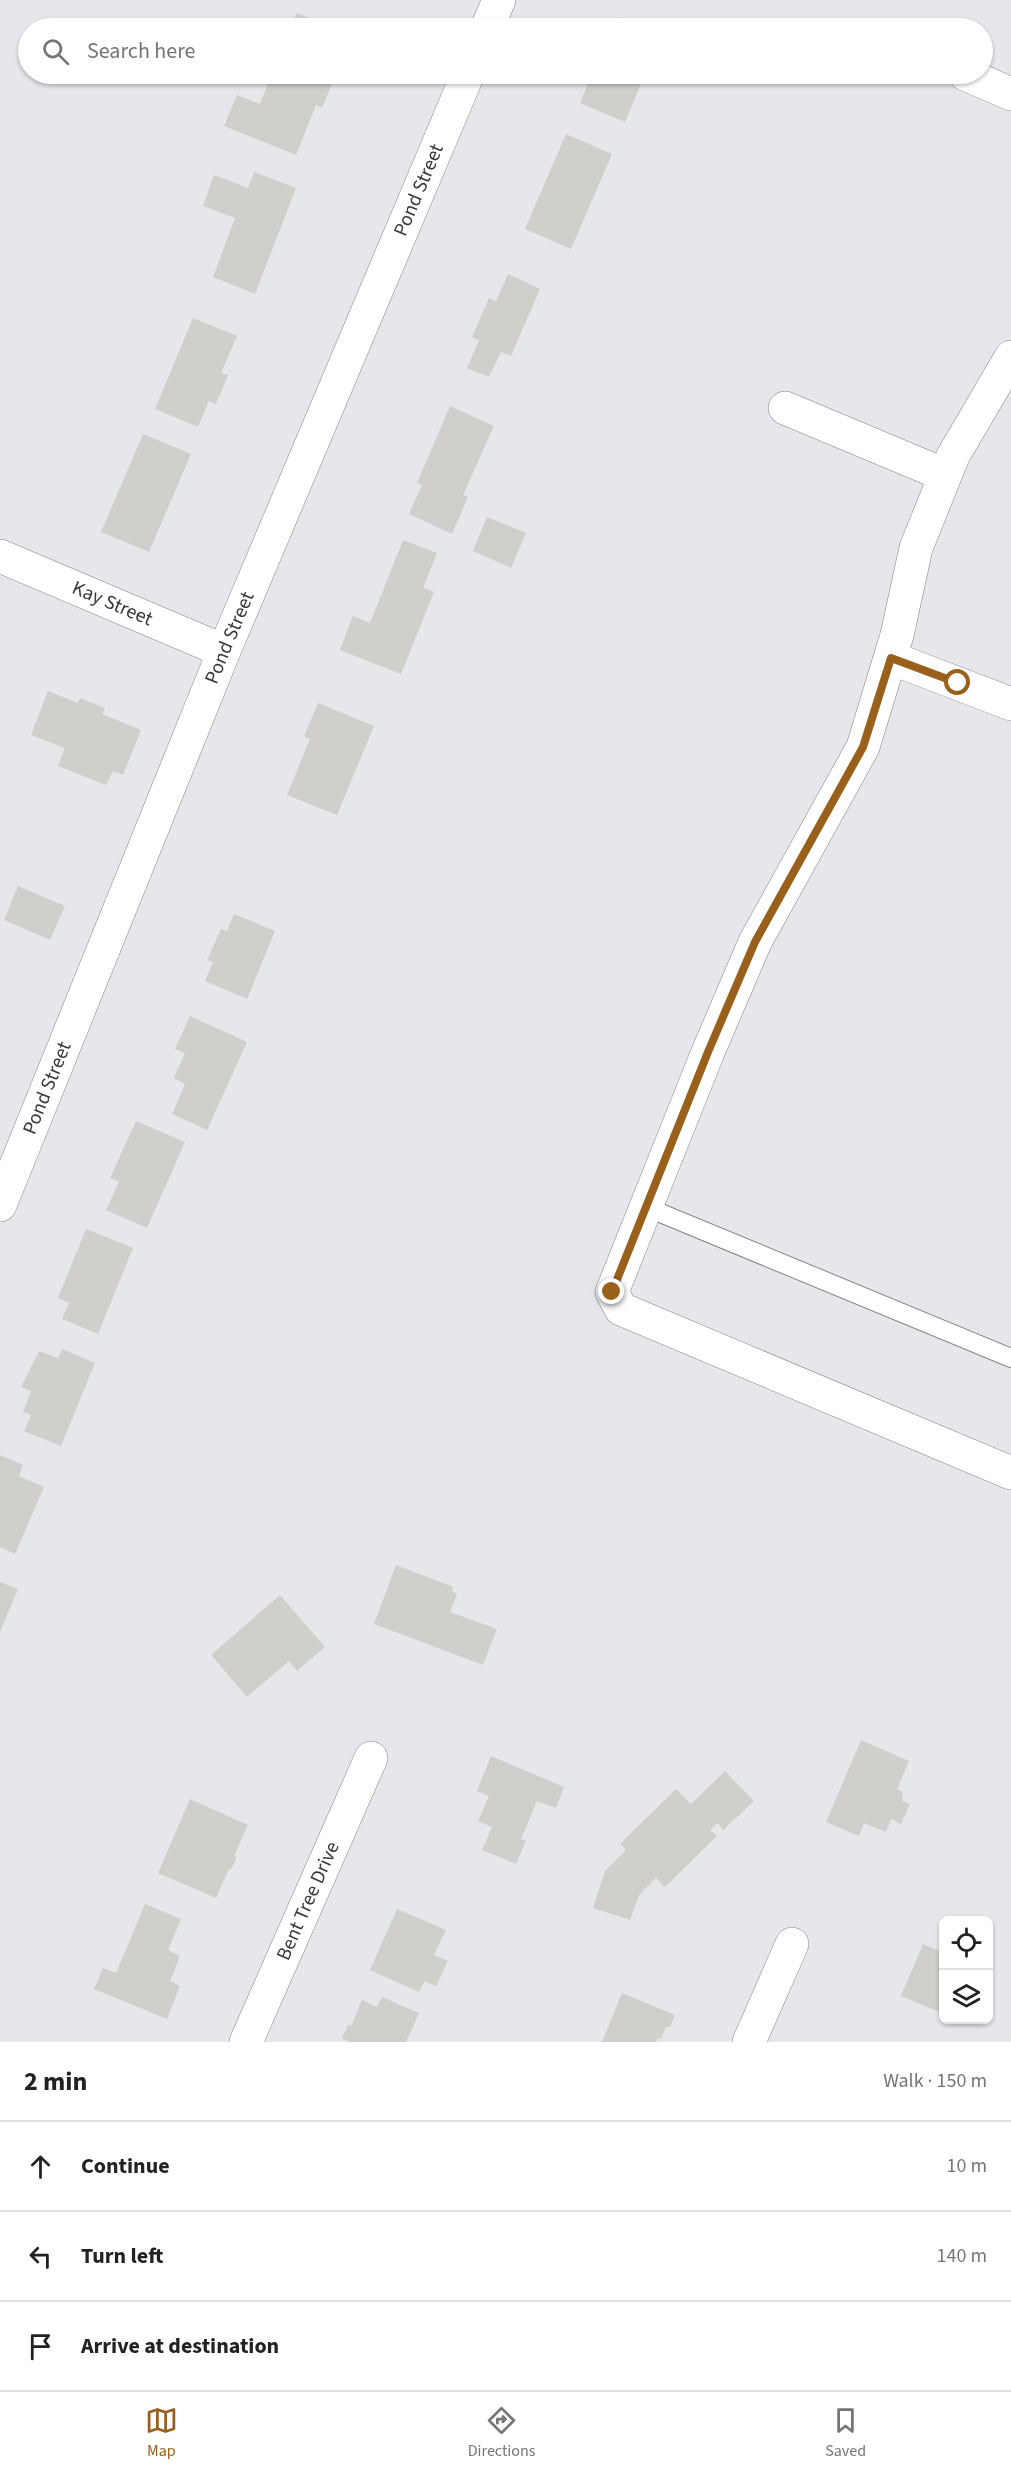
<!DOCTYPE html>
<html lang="en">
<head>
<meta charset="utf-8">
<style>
	body { margin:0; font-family:"Source Sans 3",sans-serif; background:#f2f2f2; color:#222 }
	.controls { position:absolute; right:18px; bottom:18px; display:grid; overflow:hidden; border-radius:9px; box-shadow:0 2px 4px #0004 }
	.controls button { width:54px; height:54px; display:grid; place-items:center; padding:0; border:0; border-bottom:2px solid #e0e0e0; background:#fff; color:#222; font:30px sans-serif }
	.stop { position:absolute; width:18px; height:18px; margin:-14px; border:4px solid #98601b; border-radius:50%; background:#fff }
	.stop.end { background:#98601b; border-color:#fff; box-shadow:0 2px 6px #0008 }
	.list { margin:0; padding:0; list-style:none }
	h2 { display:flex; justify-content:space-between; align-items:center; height:78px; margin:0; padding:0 24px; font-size:26px }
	h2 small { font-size:20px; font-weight:400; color:#767676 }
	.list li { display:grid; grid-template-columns:39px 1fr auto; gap:18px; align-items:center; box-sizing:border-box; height:90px; padding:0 24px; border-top:2px solid #e0e0e0 }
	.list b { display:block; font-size:22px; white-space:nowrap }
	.list em { font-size:20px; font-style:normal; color:#767676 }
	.icon { flex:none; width:33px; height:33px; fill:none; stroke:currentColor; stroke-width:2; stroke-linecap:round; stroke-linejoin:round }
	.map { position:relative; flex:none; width:1011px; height:2042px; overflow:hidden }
	.search { position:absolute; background:#fff; box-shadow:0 2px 4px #0004; left:18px; right:18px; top:18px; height:66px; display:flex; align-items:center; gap:15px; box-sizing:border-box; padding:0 21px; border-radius:33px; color:#767676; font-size:22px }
	.sheet { height:348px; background:#fff }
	nav { display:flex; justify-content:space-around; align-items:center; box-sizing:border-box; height:84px; border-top:2px solid #e0e0e0; background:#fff; font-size:16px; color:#767676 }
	nav a { display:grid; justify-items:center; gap:3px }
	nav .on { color:#98601b }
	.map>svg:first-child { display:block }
	.building { fill:#d1cfcc }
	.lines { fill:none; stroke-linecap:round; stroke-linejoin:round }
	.lane-casing { stroke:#838487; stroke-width:20 }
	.street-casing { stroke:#838487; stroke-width:34 }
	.lane { stroke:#fff; stroke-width:18 }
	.street { stroke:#fff; stroke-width:33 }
	.route { stroke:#98601b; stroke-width:8 }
	.labels { text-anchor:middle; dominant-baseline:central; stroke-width:5; stroke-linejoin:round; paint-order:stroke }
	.street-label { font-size:20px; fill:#373839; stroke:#e5e7ea }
</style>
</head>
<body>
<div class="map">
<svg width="1011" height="2042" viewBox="0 0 1011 2042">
	<rect width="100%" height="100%" fill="#e5e7ea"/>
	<path class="building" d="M 297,13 L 335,28 L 290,28 Z
		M 616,17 L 643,28 L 611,28 Z
		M 272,74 L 336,74 L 322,108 L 316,105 L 296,155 L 224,126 L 237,95 L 260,104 Z
		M 592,74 L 645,74 L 625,122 L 580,103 Z
		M 566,134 L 612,154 L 571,249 L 525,229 Z
		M 254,172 L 296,188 L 255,294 L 213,277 L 235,218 L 203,206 L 214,175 L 248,188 Z
		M 508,274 L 540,289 L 511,356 L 501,352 L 489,377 L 467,368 L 479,340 L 472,337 L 489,298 L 496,301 Z
		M 193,318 L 237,336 L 221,373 L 228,375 L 216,404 L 209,401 L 198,427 L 155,409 Z
		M 450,406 L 494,426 L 463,495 L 468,497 L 452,534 L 409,514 L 422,485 L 417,483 Z
		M 143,434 L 191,454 L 149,552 L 101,532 Z
		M 487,517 L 526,533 L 511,568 L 473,551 Z
		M 403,540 L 437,553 L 423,588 L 434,592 L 401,674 L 340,650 L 353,616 L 370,623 Z
		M 48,691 L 78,703 L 80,698 L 105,708 L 102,714 L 141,730 L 123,775 L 113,771 L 106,785 L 58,766 L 65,748 L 31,735 Z
		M 318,703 L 374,726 L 337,815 L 287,795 L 310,739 L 304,736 Z
		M 18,886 L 65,906 L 50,940 L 4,920 Z
		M 234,914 L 275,931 L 247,999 L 205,981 L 213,962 L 207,960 L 221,929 L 227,931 Z
		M 190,1016 L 247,1042 L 207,1130 L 172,1114 L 185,1084 L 174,1078 L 185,1053 L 175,1049 Z
		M 136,1121 L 185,1142 L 147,1228 L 106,1210 L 119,1182 L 110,1178 Z
		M 86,1229 L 133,1248 L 98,1334 L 62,1319 L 69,1303 L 58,1298 Z
		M 62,1349 L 95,1363 L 61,1446 L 24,1431 L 31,1415 L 23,1412 L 31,1391 L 21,1387 L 39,1351 L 58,1358 Z
		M 0,1455 L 23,1465 L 19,1476 L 44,1487 L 15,1554 L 0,1547 Z
		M 396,1565 L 453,1587 L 452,1591 L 457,1594 L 450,1612 L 497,1629 L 483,1665 L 374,1624 Z
		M 0,1582 L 18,1589 L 0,1632 Z
		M 280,1595 L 325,1647 L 297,1671 L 289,1661 L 247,1697 L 211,1655 Z
		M 861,1740 L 909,1761 L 897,1789 L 903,1792 L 902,1801 L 910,1804 L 901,1824 L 891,1819 L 886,1832 L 864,1823 L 859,1836 L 826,1822 Z
		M 491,1756 L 564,1787 L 556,1808 L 537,1801 L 521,1839 L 526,1841 L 516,1864 L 482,1850 L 492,1827 L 478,1821 L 489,1796 L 477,1791 Z
		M 725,1771 L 754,1801 L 723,1830 L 718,1823 L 710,1830 L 717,1836 L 665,1887 L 656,1878 L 639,1895 L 630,1920 L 593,1908 L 605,1871 L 626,1850 L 620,1844 L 676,1789 L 691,1804 Z
		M 190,1799 L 248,1825 L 235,1854 L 236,1859 L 232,1868 L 228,1871 L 216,1898 L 158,1873 Z
		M 145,1904 L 181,1919 L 168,1950 L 180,1956 L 170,1981 L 180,1986 L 167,2019 L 94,1989 L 103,1968 L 116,1973 Z
		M 397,1909 L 446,1930 L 434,1955 L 448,1961 L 436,1986 L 425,1981 L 419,1992 L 370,1970 Z
		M 923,1944 L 944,1953 L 944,2014 L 901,1996 Z
		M 622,1993 L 675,2015 L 670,2027 L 666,2027 L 661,2039 L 658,2038 L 656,2042 L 602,2042 Z
		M 382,1997 L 419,2013 L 406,2042 L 349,2042 L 342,2038 L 348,2025 L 351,2026 L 362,2000 L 377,2007 Z"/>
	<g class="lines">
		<defs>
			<path id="lane" d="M 646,1207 L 1011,1358"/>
			<g id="street">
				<path d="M 487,28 L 499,0"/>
				<path d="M 965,74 L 1011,94"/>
				<path d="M 1011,357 L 953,456 L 916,548 L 897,635 L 863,747 L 755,942 L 708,1052 L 612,1292 L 621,1309 L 1011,1473"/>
				<path d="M 785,408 L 945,475"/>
				<path id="s1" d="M 0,556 L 224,651"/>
				<path d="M 891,658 L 1011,704"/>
				<path id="s2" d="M 0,1205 L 224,651 L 468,74"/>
				<path id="s3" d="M 246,2042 L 371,1758"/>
				<path d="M 749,2042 L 792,1944"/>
			</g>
		</defs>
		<use href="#lane" class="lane-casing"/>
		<use href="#street" class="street-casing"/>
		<use href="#lane" class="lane"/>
		<use href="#street" class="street"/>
	</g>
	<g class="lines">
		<path class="route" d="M 612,1292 L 708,1052 L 755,942 L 863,747 L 891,658 L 958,683"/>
	</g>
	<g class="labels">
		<g class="street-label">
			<text stroke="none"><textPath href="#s2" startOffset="1098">Pond Street</textPath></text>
			<text stroke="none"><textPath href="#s1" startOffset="122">Kay Street</textPath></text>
			<text stroke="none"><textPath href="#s2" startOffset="612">Pond Street</textPath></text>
			<text stroke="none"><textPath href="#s2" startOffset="126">Pond Street</textPath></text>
			<text stroke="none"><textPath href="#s3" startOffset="154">Bent Tree Drive</textPath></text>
		</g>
	</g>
</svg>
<div class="controls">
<button><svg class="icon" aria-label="locate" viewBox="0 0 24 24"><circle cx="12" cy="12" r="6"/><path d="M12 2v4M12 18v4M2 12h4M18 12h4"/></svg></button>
<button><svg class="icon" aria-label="layers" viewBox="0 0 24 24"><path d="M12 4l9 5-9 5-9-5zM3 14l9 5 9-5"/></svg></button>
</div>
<div class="stop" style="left:958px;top:683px"></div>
<div class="stop end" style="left:612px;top:1292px"></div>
<div class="search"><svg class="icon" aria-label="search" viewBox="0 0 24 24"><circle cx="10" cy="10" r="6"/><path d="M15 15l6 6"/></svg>Search here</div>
</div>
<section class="sheet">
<h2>2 min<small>Walk · 150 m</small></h2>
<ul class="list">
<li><svg class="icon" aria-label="ahead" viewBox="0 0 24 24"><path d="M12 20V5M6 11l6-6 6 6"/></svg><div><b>Continue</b></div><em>10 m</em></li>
<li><svg class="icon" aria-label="left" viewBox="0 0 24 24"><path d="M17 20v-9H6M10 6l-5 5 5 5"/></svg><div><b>Turn left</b></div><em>140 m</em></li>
<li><svg class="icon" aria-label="arrive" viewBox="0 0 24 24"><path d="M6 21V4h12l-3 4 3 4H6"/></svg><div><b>Arrive at destination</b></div></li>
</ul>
</section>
<nav>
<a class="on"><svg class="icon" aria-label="map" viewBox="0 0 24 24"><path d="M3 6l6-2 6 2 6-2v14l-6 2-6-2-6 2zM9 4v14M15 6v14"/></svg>Map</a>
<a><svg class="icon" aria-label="directions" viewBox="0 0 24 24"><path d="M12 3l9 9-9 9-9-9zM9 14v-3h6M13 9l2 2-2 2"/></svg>Directions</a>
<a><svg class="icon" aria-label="saved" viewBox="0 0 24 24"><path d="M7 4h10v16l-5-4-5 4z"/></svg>Saved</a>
</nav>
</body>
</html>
